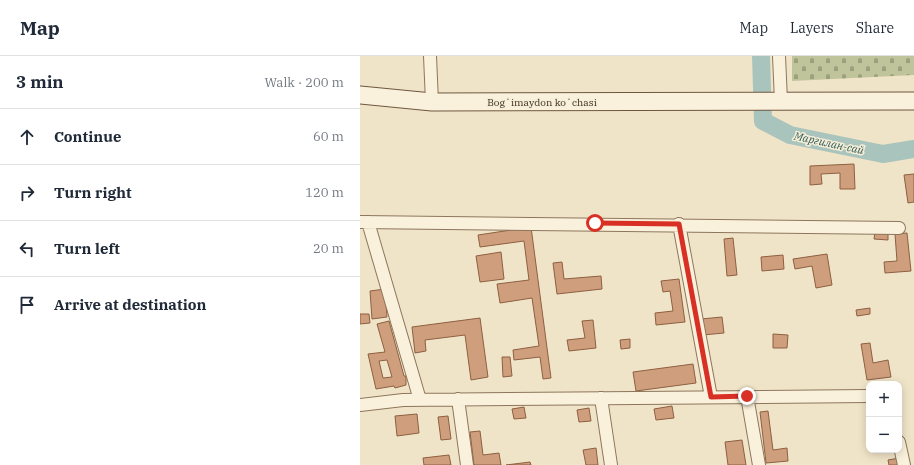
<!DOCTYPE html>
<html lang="en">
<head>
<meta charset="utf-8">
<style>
	body { margin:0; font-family:"IBM Plex Serif",serif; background:#f2f2f3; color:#1f2937 }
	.controls { position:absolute; right:12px; bottom:12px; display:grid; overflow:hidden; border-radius:8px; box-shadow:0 2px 10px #0003 }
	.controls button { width:36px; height:36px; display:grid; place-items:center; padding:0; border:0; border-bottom:1px solid #e0e1e3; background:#fff; color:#1f2937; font:20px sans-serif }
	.stop { position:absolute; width:12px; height:12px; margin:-9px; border:3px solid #d93025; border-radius:50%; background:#fff }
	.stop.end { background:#d93025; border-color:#fff; box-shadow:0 1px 4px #0008 }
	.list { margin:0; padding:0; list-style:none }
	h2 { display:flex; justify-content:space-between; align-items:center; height:52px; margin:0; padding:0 16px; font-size:17px }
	h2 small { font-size:13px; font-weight:400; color:#747a83 }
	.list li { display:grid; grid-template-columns:26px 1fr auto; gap:12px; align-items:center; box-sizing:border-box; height:56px; padding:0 16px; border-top:1px solid #e0e1e3 }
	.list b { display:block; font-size:15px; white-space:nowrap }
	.list em { font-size:13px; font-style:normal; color:#747a83 }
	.icon { flex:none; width:22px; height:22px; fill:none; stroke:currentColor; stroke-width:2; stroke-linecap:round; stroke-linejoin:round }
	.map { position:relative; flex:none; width:554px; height:409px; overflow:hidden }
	header { display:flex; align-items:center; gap:24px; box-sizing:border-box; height:56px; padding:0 20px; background:#fff; border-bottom:1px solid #e0e1e3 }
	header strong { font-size:19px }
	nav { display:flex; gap:22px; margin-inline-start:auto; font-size:14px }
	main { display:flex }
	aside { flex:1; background:#fff }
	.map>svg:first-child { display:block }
	.cemetery { fill:url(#cemetery-stones) }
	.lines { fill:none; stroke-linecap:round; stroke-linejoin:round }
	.river { stroke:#a9c4bc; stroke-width:18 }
	.building { fill:#cf9f7d; stroke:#8d5f41; fill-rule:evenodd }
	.street-casing { stroke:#8d765c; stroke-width:14 }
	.secondary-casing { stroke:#6f573f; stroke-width:19 }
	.street { stroke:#faf1dc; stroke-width:12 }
	.secondary { stroke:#faf1dc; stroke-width:17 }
	.route { stroke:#d93025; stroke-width:5 }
	.labels { text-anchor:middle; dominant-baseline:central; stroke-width:3; stroke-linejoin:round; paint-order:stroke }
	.street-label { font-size:10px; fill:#3d2e20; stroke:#f7eed8 }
	.water-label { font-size:11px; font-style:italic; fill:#2f5d5a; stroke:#f7eed8 }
</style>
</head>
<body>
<header>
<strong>Map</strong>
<nav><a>Map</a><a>Layers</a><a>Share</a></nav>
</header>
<main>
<aside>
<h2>3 min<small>Walk · 200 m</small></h2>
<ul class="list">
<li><svg class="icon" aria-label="ahead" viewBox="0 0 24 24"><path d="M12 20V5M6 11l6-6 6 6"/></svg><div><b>Continue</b></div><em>60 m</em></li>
<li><svg class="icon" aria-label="right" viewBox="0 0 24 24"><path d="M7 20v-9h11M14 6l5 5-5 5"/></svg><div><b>Turn right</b></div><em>120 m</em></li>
<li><svg class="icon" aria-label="left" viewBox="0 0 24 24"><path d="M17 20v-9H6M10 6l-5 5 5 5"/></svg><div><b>Turn left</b></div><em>20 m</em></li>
<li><svg class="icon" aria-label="arrive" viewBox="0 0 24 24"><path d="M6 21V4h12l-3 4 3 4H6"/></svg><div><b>Arrive at destination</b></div></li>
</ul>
</aside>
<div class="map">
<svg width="554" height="409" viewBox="0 0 554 409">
	<defs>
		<pattern id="cemetery-stones" width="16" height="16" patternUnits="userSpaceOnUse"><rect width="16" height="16" fill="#bfc49a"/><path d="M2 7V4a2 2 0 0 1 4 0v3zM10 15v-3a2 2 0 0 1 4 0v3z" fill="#9ca07d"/></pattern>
	</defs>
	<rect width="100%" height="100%" fill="#f0e4c8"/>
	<path class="cemetery" d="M 432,0 L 554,0 L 554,19 L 432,25 Z"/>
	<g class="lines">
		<path class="river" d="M 401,0 L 403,65 L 430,79 L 523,98 L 554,93"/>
	</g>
	<path class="building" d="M 494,108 L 495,133 L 480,133 L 480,117 L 461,118 L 462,128 L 450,129 L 450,110 Z
		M 554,118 L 554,146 L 548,147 L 544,119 Z
		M 171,171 L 191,322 L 183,323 L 180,301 L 154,304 L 153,294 L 179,290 L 172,242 L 140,247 L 137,228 L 169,224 L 164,185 L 120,191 L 118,179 Z
		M 515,176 L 528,177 L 528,184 L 514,183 Z
		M 547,177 L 551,215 L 525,217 L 524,206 L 537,205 L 535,178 Z
		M 373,182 L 377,219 L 367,220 L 364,183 Z
		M 141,196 L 144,223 L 120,226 L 116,200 Z
		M 467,198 L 472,229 L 456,232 L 452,210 L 435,213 L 433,203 Z
		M 423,199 L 424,213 L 402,215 L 401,201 Z
		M 202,206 L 204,223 L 241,220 L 242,233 L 197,238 L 193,207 Z
		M 319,223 L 325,266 L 296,269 L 295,257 L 313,255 L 310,235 L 303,236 L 301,225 Z
		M 25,233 L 27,261 L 12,263 L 10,235 Z
		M 510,252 L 510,258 L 497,260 L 496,254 Z
		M 0,258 L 9,258 L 10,267 L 0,268 Z
		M 362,261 L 364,277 L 343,279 L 341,263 Z
		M 120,262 L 128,321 L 111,324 L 105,279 L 65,284 L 66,295 L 55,297 L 52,271 Z
		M 233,264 L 236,292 L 209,295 L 207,284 L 225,282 L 222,265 Z
		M 29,265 L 44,320 L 46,320 L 46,329 L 35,332 L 34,330 L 16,333 L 8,298 L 25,296 L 17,268 ZM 27,304 L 32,321 L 23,322 L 19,305 Z
		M 413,278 L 428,279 L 427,292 L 413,292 Z
		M 270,283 L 270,292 L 261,293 L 260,284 Z
		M 510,287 L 513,307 L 528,304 L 531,321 L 507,324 L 501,288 Z
		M 142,301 L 150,301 L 152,320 L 143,321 Z
		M 333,308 L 336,327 L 276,335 L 273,316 Z
		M 312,350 L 314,362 L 296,364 L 294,353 Z
		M 164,351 L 166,362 L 154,363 L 152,353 Z
		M 229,352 L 231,365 L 219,366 L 217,354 Z
		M 408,355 L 413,394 L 427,392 L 428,405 L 406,407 L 400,356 Z
		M 57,358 L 59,377 L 37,380 L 35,360 Z
		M 88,360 L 91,383 L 81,384 L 78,361 Z
		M 120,375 L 123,399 L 139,397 L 141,409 L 114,409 L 110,376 Z
		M 382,384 L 386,409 L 368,409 L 365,386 Z
		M 236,392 L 238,409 L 226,409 L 223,394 Z
		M 89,399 L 91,409 L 64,409 L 63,402 Z
		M 539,402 L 540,409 L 529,409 L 528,404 Z
		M 170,406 L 171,409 L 146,409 Z"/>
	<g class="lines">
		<defs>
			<path id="street" d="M 70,0 L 72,46
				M 419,0 L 421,45
				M 0,166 L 539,172
				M 8,166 L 60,344
				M 319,168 L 351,341
				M 387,340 L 399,409
				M 241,342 L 251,409
				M 98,343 L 107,409
				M 0,349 L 43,344 L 509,340
				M 539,386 L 544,409"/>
			<path id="secondary" d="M 0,39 L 72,46 L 554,45"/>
		</defs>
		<use href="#street" class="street-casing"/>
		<use href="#secondary" class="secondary-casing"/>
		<use href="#street" class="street"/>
		<use href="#secondary" class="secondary"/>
	</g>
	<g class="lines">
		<path class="route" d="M 235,167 L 319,168 L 351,341 L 387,340"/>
	</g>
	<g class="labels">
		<g class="street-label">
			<text x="182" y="46">Bogʻimaydon koʻchasi</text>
		</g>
		<g class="water-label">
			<text transform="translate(469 87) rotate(12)">Маргилан-сай</text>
		</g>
	</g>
</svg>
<div class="controls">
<button>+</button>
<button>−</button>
</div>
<div class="stop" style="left:235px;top:167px"></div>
<div class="stop end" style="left:387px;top:340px"></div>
</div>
</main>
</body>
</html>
